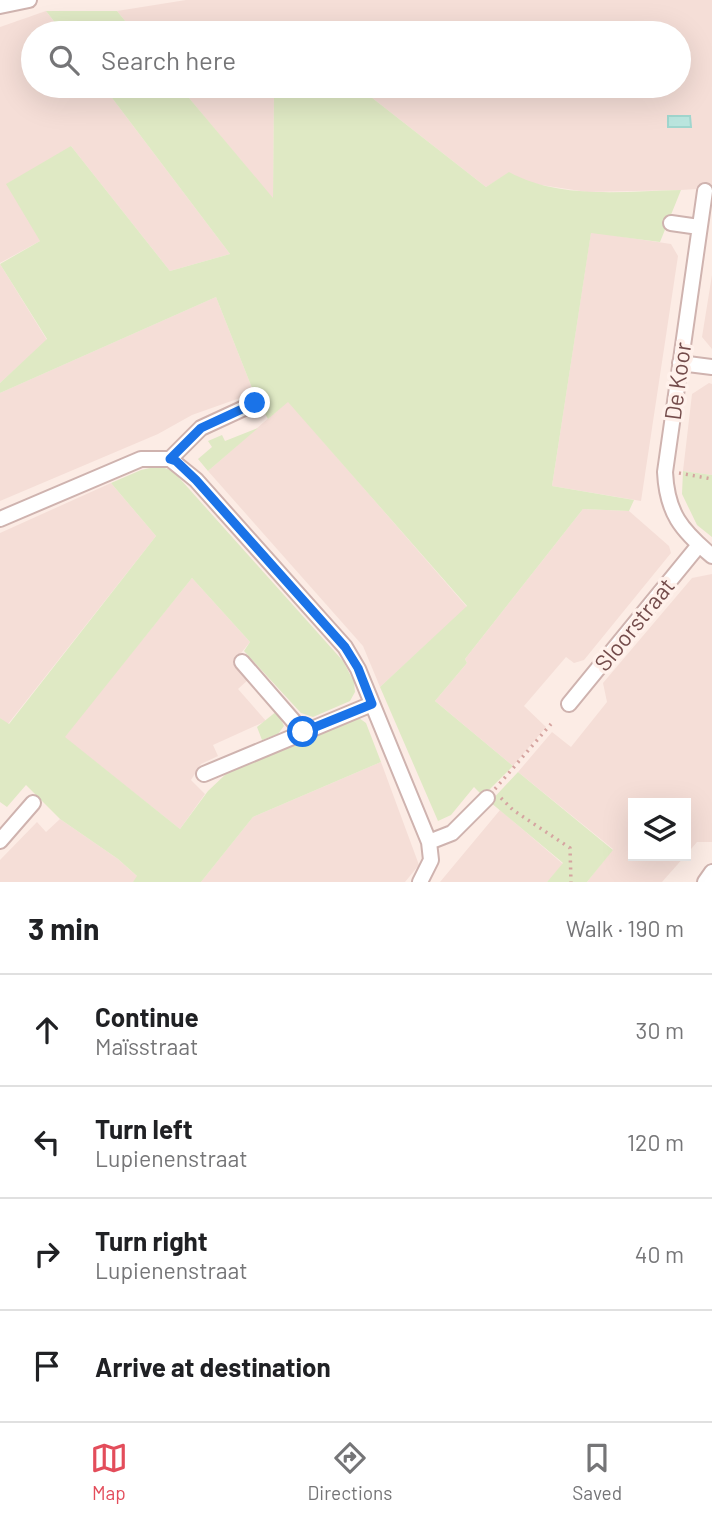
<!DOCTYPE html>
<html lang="en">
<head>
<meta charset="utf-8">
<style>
	body { margin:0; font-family:Barlow,sans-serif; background:#f2f2f2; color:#202124 }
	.controls { position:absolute; right:21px; bottom:21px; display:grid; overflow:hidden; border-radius:0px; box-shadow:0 7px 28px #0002 }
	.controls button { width:63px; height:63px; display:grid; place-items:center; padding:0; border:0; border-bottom:2px solid #e0e0e0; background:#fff; color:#202124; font:35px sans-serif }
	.stop { position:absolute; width:21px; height:21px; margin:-16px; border:5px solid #1a73e8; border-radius:50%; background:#fff }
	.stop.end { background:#1a73e8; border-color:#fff; box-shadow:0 2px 7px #0008 }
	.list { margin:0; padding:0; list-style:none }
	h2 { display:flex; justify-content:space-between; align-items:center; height:91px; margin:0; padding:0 28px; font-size:30px }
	h2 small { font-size:23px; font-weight:400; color:#757577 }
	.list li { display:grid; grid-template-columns:46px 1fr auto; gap:21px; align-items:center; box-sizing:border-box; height:112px; padding:0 28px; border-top:2px solid #e0e0e0 }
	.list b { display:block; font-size:26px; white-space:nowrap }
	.list p { margin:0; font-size:23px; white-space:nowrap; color:#757577 }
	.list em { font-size:23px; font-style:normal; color:#757577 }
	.icon { flex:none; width:38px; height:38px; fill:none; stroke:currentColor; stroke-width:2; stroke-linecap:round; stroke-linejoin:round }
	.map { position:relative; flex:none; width:712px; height:882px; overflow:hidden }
	.search { position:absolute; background:#fff; box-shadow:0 7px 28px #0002; left:21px; right:21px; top:21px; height:77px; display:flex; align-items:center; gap:18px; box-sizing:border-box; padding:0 24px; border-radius:38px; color:#757577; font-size:26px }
	.sheet { height:539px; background:#fff }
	nav { display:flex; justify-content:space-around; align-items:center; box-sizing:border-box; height:98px; border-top:2px solid #e0e0e0; background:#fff; font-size:19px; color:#757577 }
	nav a { display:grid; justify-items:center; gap:4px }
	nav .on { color:#e34d5b }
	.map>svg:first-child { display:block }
	.residential { fill:#f5ded7 }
	.green { fill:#dfe9c4 }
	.water { fill:#bae5de; stroke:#a0d6ce; stroke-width:2 }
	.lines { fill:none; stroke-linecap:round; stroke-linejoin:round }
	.minor-casing { stroke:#cfb3af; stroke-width:18 }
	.path { stroke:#d5a4a0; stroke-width:3.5; stroke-dasharray:2 5; stroke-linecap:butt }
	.minor { stroke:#fff; stroke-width:14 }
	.route { stroke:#1a73e8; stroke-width:9 }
	.labels { text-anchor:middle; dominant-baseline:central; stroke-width:7; stroke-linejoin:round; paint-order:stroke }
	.street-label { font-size:23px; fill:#744c4b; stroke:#fff1eb }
</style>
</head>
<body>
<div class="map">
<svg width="712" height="882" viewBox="0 0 712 882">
	<rect width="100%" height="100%" fill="#fcece5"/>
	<path class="residential" d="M 186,0 L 712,0 L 712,188 L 681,190 L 587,192 L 528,183 L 509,173 L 486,187 L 357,86 L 679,86 L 679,33 L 290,33 L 275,22 L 274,33 L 135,33 L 117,11 Z
		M 46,11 L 63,33 L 33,33 L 33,86 L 103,86 L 230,254 L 170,271 L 71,146 L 40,241 L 0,263 L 0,27 Z
		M 179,86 L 274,86 L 273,199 Z
		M 591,232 L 671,244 L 678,256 L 641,501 L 552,486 Z
		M 0,264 L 47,340 L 0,383 Z
		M 712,275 L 712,349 L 702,337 Z
		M 216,297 L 254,393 L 192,415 L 158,434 L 0,501 L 0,393 Z
		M 709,383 L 712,384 L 712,475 L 683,471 L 692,394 Z
		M 288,401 L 467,607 L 380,687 L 363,646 L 208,471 Z
		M 111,483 L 156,536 L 8,724 L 0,718 L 0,533 Z
		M 583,509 L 629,511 L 669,546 L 671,553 L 584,660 L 574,663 L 566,657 L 524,706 L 546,727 L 513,766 L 435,701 L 467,663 L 465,659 Z
		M 712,574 L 712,842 L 697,842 L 686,855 L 686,803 L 633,803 L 633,856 L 685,856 L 662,882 L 587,882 L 613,849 L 518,772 L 552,732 L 571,747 L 607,702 L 603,683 L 692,578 Z
		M 192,578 L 250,642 L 233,663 L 249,679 L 238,689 L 266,721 L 213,745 L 218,756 L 201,764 L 191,780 L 205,794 L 180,829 L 64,737 Z
		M 381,762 L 419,865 L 405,882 L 201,882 L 253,817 Z
		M 500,810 L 563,864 L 547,882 L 440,882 Z
		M 60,819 L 118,859 L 138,877 L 133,882 L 0,882 L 0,860 L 37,822 L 46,832 Z"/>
	<path class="green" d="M 46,11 L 117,11 L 135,33 L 63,33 Z
		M 103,86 L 179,86 L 273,198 L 274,86 L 357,86 L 486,187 L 509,172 C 560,200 625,191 681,190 L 660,242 L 591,233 L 552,486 L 634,500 L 629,511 L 583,509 L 465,659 L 467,663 L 435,701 L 513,766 L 483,796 L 474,787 L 451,815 L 438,821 L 380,687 L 467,606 L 288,402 L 268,419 L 254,393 L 216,297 L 0,393 L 0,383 L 47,339 L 0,264 L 40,241 L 6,184 L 71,146 L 170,271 L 230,254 Z
		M 258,428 L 208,471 L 198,459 L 212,447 L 208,441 L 222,435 L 225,441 Z
		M 159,466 L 173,471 L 343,661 L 354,682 L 355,692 L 350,701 L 313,717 L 301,713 L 244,651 L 250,642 L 192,578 L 65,737 L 180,829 L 208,791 L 227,773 L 340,723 L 359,718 L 366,723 L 381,762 L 253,817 L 201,882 L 133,882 L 137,876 L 118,859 L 60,819 L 26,785 L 7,807 L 0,802 L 0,718 L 9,724 L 156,536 L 111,483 L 141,470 Z
		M 683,471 L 712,475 L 712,537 L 697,525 L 682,494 Z
		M 277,711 L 284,726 L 278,734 L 262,740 L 257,727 Z
		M 518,772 L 613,850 L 587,882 L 547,882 L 563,863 L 490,802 Z"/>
	<path class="water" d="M 668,116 L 690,116 L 691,127 L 668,127 Z"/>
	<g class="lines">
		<defs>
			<path id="minor" d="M 0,6 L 29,0
				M 705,191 L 665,472 C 667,513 681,530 712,556
				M 671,223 L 699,227
				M 680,363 L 712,367
				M 170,459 L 201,428 L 255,403
				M 0,519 L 141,459 L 170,459 L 196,480 L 345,647 L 358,669 L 429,842 L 431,860 L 420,882
				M 242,662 L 303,732
				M 569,704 L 699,545
				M 204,774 L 372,704
				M 0,841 L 33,803
				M 429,842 L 452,833 L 487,798
				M 705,882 L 712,872"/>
		</defs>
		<use href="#minor" class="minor-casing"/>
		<path class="path" d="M 679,473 L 712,479
			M 495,789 L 551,724
			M 501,798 L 513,810 L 570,848 L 571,882"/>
		<use href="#minor" class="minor"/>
	</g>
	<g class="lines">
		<path class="route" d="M 255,403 L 201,428 L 170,459 L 176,461 L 196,480 L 345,647 L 358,668 L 372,704 L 303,732"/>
	</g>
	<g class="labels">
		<g class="street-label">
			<text transform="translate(677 381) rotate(-82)">De Koor</text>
			<text transform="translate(634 624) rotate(-51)">Sloorstraat</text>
		</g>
	</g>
</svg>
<div class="controls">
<button><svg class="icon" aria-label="layers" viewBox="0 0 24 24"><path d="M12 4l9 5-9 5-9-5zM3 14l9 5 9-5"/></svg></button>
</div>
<div class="stop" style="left:303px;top:732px"></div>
<div class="stop end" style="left:255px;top:403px"></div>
<div class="search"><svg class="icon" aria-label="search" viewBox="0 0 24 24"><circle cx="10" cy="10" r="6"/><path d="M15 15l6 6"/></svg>Search here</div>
</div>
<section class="sheet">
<h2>3 min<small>Walk · 190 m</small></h2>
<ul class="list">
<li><svg class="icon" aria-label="ahead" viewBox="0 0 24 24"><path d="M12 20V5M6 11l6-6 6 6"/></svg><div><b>Continue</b><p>Maïsstraat</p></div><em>30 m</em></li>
<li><svg class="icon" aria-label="left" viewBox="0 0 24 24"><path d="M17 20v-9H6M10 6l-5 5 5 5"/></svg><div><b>Turn left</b><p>Lupienenstraat</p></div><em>120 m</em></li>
<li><svg class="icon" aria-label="right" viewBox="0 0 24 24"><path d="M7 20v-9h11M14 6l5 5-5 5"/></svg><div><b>Turn right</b><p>Lupienenstraat</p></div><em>40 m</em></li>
<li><svg class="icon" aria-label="arrive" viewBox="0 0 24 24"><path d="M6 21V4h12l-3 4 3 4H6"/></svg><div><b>Arrive at destination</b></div></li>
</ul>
</section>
<nav>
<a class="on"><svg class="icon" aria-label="map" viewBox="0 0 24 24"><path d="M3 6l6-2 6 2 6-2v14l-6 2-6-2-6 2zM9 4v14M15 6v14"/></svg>Map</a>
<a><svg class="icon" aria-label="directions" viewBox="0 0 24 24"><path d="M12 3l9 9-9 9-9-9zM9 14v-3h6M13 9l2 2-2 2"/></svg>Directions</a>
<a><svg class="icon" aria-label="saved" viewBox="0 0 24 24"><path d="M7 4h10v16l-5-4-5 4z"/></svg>Saved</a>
</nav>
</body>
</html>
